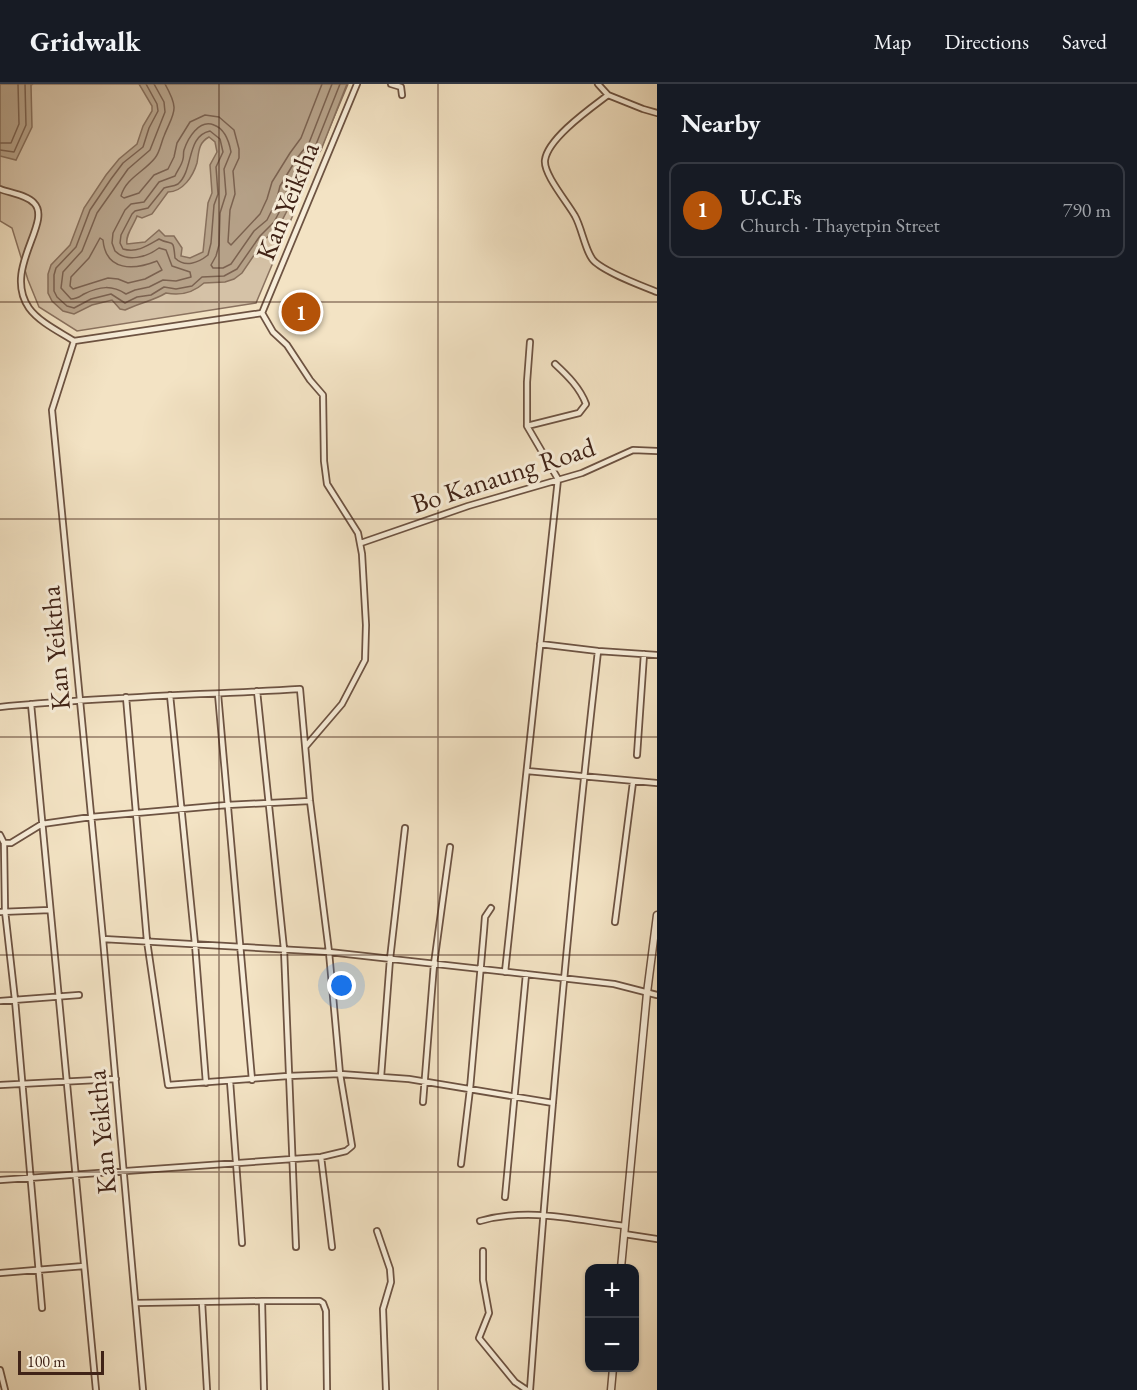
<!DOCTYPE html>
<html lang="en">
<head>
<meta charset="utf-8">
<style>
	body { margin:0; font-family:"EB Garamond",serif; background:#242831; color:#f1f3f6 }
	.controls { position:absolute; right:18px; bottom:18px; display:grid; overflow:hidden; border-radius:12px; box-shadow:0 2px 4px #0004 }
	.controls button { width:54px; height:54px; display:grid; place-items:center; padding:0; border:0; border-bottom:2px solid #363941; background:#171b24; color:#f1f3f6; font:30px sans-serif }
	.scale { position:absolute; left:18px; bottom:15px; width:86px; box-sizing:border-box; padding-left:6px; border:3px solid #402317; border-top:0; font-size:16px; line-height:21px; white-space:nowrap; color:#402317; -webkit-text-stroke:4px #f7edd9; paint-order:stroke }
	.you { position:absolute; left:342px; top:902px; width:21px; height:21px; margin:-15px; border:4px solid #fff; border-radius:50%; background:#1a73e8; box-shadow:0 0 0 9px #1a73e833 }
	.badge { display:grid; place-items:center; width:39px; height:39px; border-radius:50%; background:#b45309; color:#fff; font-size:20px; font-weight:700 }
	.pin { position:absolute; translate:-50% -50%; border:3px solid #fff; box-shadow:0 2px 6px #0006 }
	.list { margin:0; padding:0; list-style:none }
	h2 { display:flex; justify-content:space-between; align-items:center; height:78px; margin:0; padding:0 24px; font-size:26px }
	h2 small { font-size:20px; font-weight:400; color:#9ea1a6 }
	.list li { display:grid; grid-template-columns:39px 1fr auto; gap:18px; align-items:center; box-sizing:border-box; height:96px; margin:0 12px 12px; padding:0 12px; border:2px solid #363941; border-radius:12px }
	.list b { display:block; font-size:22px; white-space:nowrap }
	.list p { margin:0; font-size:20px; white-space:nowrap; color:#9ea1a6 }
	.list em { font-size:20px; font-style:normal; color:#9ea1a6 }
	.map { position:relative; flex:none; width:657px; height:1306px; overflow:hidden }
	header { display:flex; align-items:center; gap:36px; box-sizing:border-box; height:84px; padding:0 30px; background:#171b24; border-bottom:2px solid #363941 }
	header strong { font-size:28px }
	nav { display:flex; gap:33px; margin-inline-start:auto; font-size:21px }
	main { display:flex }
	aside { flex:1; background:#171b24 }
	.map>svg:first-child { display:block }
	.green { fill:#d5c2a7; stroke:#8a725f; stroke-width:1.5 }
	.water { fill:#b6a289; stroke:#876f5b; stroke-width:1.5; fill-rule:evenodd }
	.lines { fill:none; stroke-linecap:round; stroke-linejoin:round }
	.shore { stroke:#7b6250; stroke-width:1.5 }
	.minor-casing { stroke:#6d5342; stroke-width:8 }
	.tertiary-casing { stroke:#6d5342; stroke-width:9 }
	.minor { stroke:#f7edd9; stroke-width:4.5 }
	.tertiary { stroke:#f7edd9; stroke-width:6 }
	.grid { fill:none; stroke:#402317; stroke-width:1.5; stroke-opacity:0.55 }
	.labels { text-anchor:middle; dominant-baseline:central; stroke-width:6; stroke-linejoin:round; paint-order:stroke }
	.street-label { font-size:27px; fill:#402317; stroke:#f7edd9 }
</style>
</head>
<body>
<header>
<strong>Gridwalk</strong>
<nav><a>Map</a><a>Directions</a><a>Saved</a></nav>
</header>
<main>
<div class="map">
<svg width="657" height="1306" viewBox="0 0 657 1306">
	<rect width="100%" height="100%" fill="#f3e3c4"/>
	<filter id="stains"><feTurbulence type="fractalNoise" baseFrequency=".00333" numOctaves="4"/><feColorMatrix values="0 0 0 0 .2 0 0 0 0 .09 0 0 0 0 .02 0 0 0 .5 -.17"/></filter>
	<radialGradient id="worn" r=".72"><stop offset=".6" stop-color="#630" stop-opacity="0"/><stop offset="1" stop-color="#630" stop-opacity=".3"/></radialGradient>
	<path class="green" d="M 0,0 L 348,0 L 256,219 L 77,247 L 39,223 L 28,196 L 12,144 L 0,137 Z"/>
	<path class="water" d="M 0,0 L 33,0 L 31,1 L 32,43 L 16,76 L 0,72 Z
		M 139,0 L 347,0 L 321,66 L 308,82 L 292,108 L 289,123 L 277,146 L 265,155 L 242,189 L 234,195 L 225,198 L 204,199 C 193,209 181,212 166,209 C 153,217 139,219 125,226 L 120,225 L 112,216 L 92,221 L 74,230 L 63,227 L 52,217 L 48,209 L 48,190 L 51,181 L 70,161 L 84,124 L 106,91 L 119,75 L 137,60 L 143,42 L 152,27 L 152,22 ZM 209,53 L 215,58 L 217,68 L 210,81 L 212,109 L 208,119 L 203,168 L 190,174 L 181,172 L 182,164 L 174,152 L 165,152 L 159,146 L 145,158 L 127,160 C 125,151 134,141 137,132 L 142,134 L 152,130 L 168,108 C 183,108 193,92 197,79 C 199,68 198,59 209,53 Z"/>
	<g class="lines">
		<path class="shore" d="M 146,0 L 157,20 L 158,27 L 149,44 L 143,63 L 123,79 L 111,95 L 90,126 L 76,163 L 56,184 L 54,191 L 54,207 L 57,213 L 67,222 L 74,224 L 91,215 L 111,210 L 125,219 L 137,213 L 151,211 L 164,203 L 176,205 L 192,202 L 202,193 L 224,192 L 237,185 L 260,152 L 274,138 L 283,121 L 287,105 L 303,78 L 315,63 L 340,0
			M 154,0 L 164,18 L 165,28 L 150,66 L 128,85 L 97,129 L 82,167 L 63,188 L 61,204 L 71,215 C 77,215 79,213 84,210 C 100,202 112,201 126,210 L 135,206 L 149,203 L 163,196 L 176,197 L 191,193 L 190,188 L 172,182 L 166,166 L 159,164 C 147,173 127,179 115,167 L 112,159 L 113,149 L 125,126 L 131,120 L 144,118 L 159,98 L 175,92 C 177,87 182,81 183,75 C 184,72 183,69 184,66 C 188,54 199,35 214,41 C 225,45 229,57 231,68 L 224,85 L 226,110 L 220,129 L 219,161 L 216,172 L 211,181 L 213,184 L 223,184 L 231,180 L 254,147 L 267,136 L 276,118 L 280,102 L 297,74 L 309,59 L 332,0
			M 165,0 C 180,27 174,27 164,52 C 161,59 160,68 155,74 C 144,88 126,94 121,112 L 124,114 L 139,109 L 154,91 L 168,85 L 174,73 L 177,59 L 190,38 L 205,31 L 219,33 L 234,46 L 239,65 L 239,74 L 233,87 L 235,110 L 230,126 L 228,158 L 231,161 L 260,130 L 267,115 L 272,98 L 290,69 L 301,54 L 322,0
			M 210,47 L 220,55 L 223,68 L 216,83 L 218,110 L 214,121 L 211,159 L 208,171 C 198,179 185,184 175,174 C 173,152 173,163 159,155 C 147,162 137,169 123,165 L 120,159 L 121,151 L 132,130 L 135,127 L 148,124 L 164,104 C 169,102 173,103 178,100 C 194,86 186,52 210,47 Z
			M 0,59 L 11,59 L 19,40 L 18,0
			M 0,66 L 14,68 L 26,41 L 25,0
			M 100,154 L 103,156 C 106,188 134,186 157,177 L 162,186 L 145,195 L 128,199 L 118,195 L 108,194 L 73,205 L 70,202 L 71,193 L 89,174 Z"/>
		<defs>
			<path id="minor" d="M 391,0 L 401,3 L 402,11
				M 598,0 L 608,11 L 643,25 L 657,29
				M 608,11 C 591,24 548,54 545,76 C 543,90 568,119 575,132 C 582,144 586,171 595,178 C 609,190 640,201 657,208
				M 0,105 C 10,109 27,111 34,119 C 53,138 2,185 29,224 C 39,238 60,248 74,257
				M 262,229 L 273,248 L 287,261 L 310,296 L 323,311 L 324,377 L 327,400 L 358,449 L 362,470 L 366,541 L 365,576 L 342,620 L 306,662
				M 527,342 L 579,329 L 586,320 C 580,304 568,292 555,280
				M 361,459 L 468,422 L 582,389 L 633,366 L 657,367
				M 540,560 L 598,567 L 657,571
				M 257,607 L 284,865 L 296,1163
				M 218,610 L 252,996
				M 170,611 L 195,860 L 206,999
				M 126,613 L 147,857 L 168,1001 L 288,992 L 340,990 L 409,995 L 553,1019
				M 31,620 L 96,1306
				M 0,623 C 100,613 200,611 300,605 L 310,717 L 329,868 L 340,990 L 352,1062 L 346,1067 L 321,1073 L 0,1096
				M 637,671 L 644,570
				M 527,687 L 657,699
				M 0,751 L 4,759 L 5,827 L 15,916 L 42,1224
				M 4,759 L 11,759 L 42,740 L 91,733 L 227,721 L 310,717
				M 0,828 L 50,826
				M 615,838 L 633,698
				M 103,855 L 329,868 L 614,900 L 657,911
				M 505,888 L 558,395 L 527,342 L 527,298 L 530,258
				M 0,917 L 79,911
				M 381,993 L 390,875 L 405,744
				M 230,997 L 242,1159
				M 0,1001 L 116,995
				M 423,1018 L 434,880 L 450,763
				M 321,1073 L 332,1163
				M 461,1080 L 470,1005 L 484,846 L 485,833 L 491,824
				M 505,1113 L 526,890
				M 480,1137 C 530,1123 575,1136 625,1142
				M 377,1147 L 390,1185 L 391,1198 L 383,1225 L 386,1306
				M 624,1150 L 657,1155
				M 483,1167 L 483,1196 L 489,1229 L 479,1254 L 515,1298 L 527,1306
				M 0,1189 L 84,1182
				M 262,1217 L 320,1217 L 323,1219 L 326,1227 L 327,1306
				M 202,1218 L 207,1306
				M 136,1219 L 262,1217 L 264,1306
				M 0,1286 L 5,1306
				M 143,1306 L 103,855 L 52,326 L 74,257 L 262,229 L 357,0
				M 530,1306 C 548,1059 570,813 598,567"/>
			<path id="tertiary" d="M 621,1184 L 647,909 L 657,831
				M 611,1306 L 613,1284"/>
		</defs>
		<use href="#minor" class="minor-casing"/>
		<use href="#tertiary" class="tertiary-casing"/>
		<use href="#minor" class="minor"/>
		<use href="#tertiary" class="tertiary"/>
	</g>
	<path class="grid" d="M 219,0 L 219,1306M 438,0 L 438,1306M 0,218 L 657,218M 0,435 L 657,435M 0,653 L 657,653M 0,871 L 657,871M 0,1088 L 657,1088"/>
	<g class="labels">
		<g class="street-label">
			<text transform="translate(287 117) rotate(-68)">Kan Yeiktha</text>
			<text transform="translate(503 391) rotate(-18)">Bo Kanaung Road</text>
			<text transform="translate(55 564) rotate(-95)">Kan Yeiktha</text>
			<text transform="translate(101 1048) rotate(-95)">Kan Yeiktha</text>
		</g>
	</g>
	<rect width="100%" height="100%" filter="url(#stains)"/>
	<rect width="100%" height="100%" fill="url(#worn)"/>
</svg>
<div class="controls">
<button>+</button>
<button>−</button>
</div>
<div class="scale">100 m</div>
<div class="you"></div>
<div class="pin badge" style="left:301px;top:228px">1</div>
</div>
<aside>
<h2>Nearby<small></small></h2>
<ul class="list">
<li><span class="badge">1</span><div><b>U.C.Fs</b><p>Church · Thayetpin Street</p></div><em>790 m</em></li>
</ul>
</aside>
</main>
</body>
</html>
